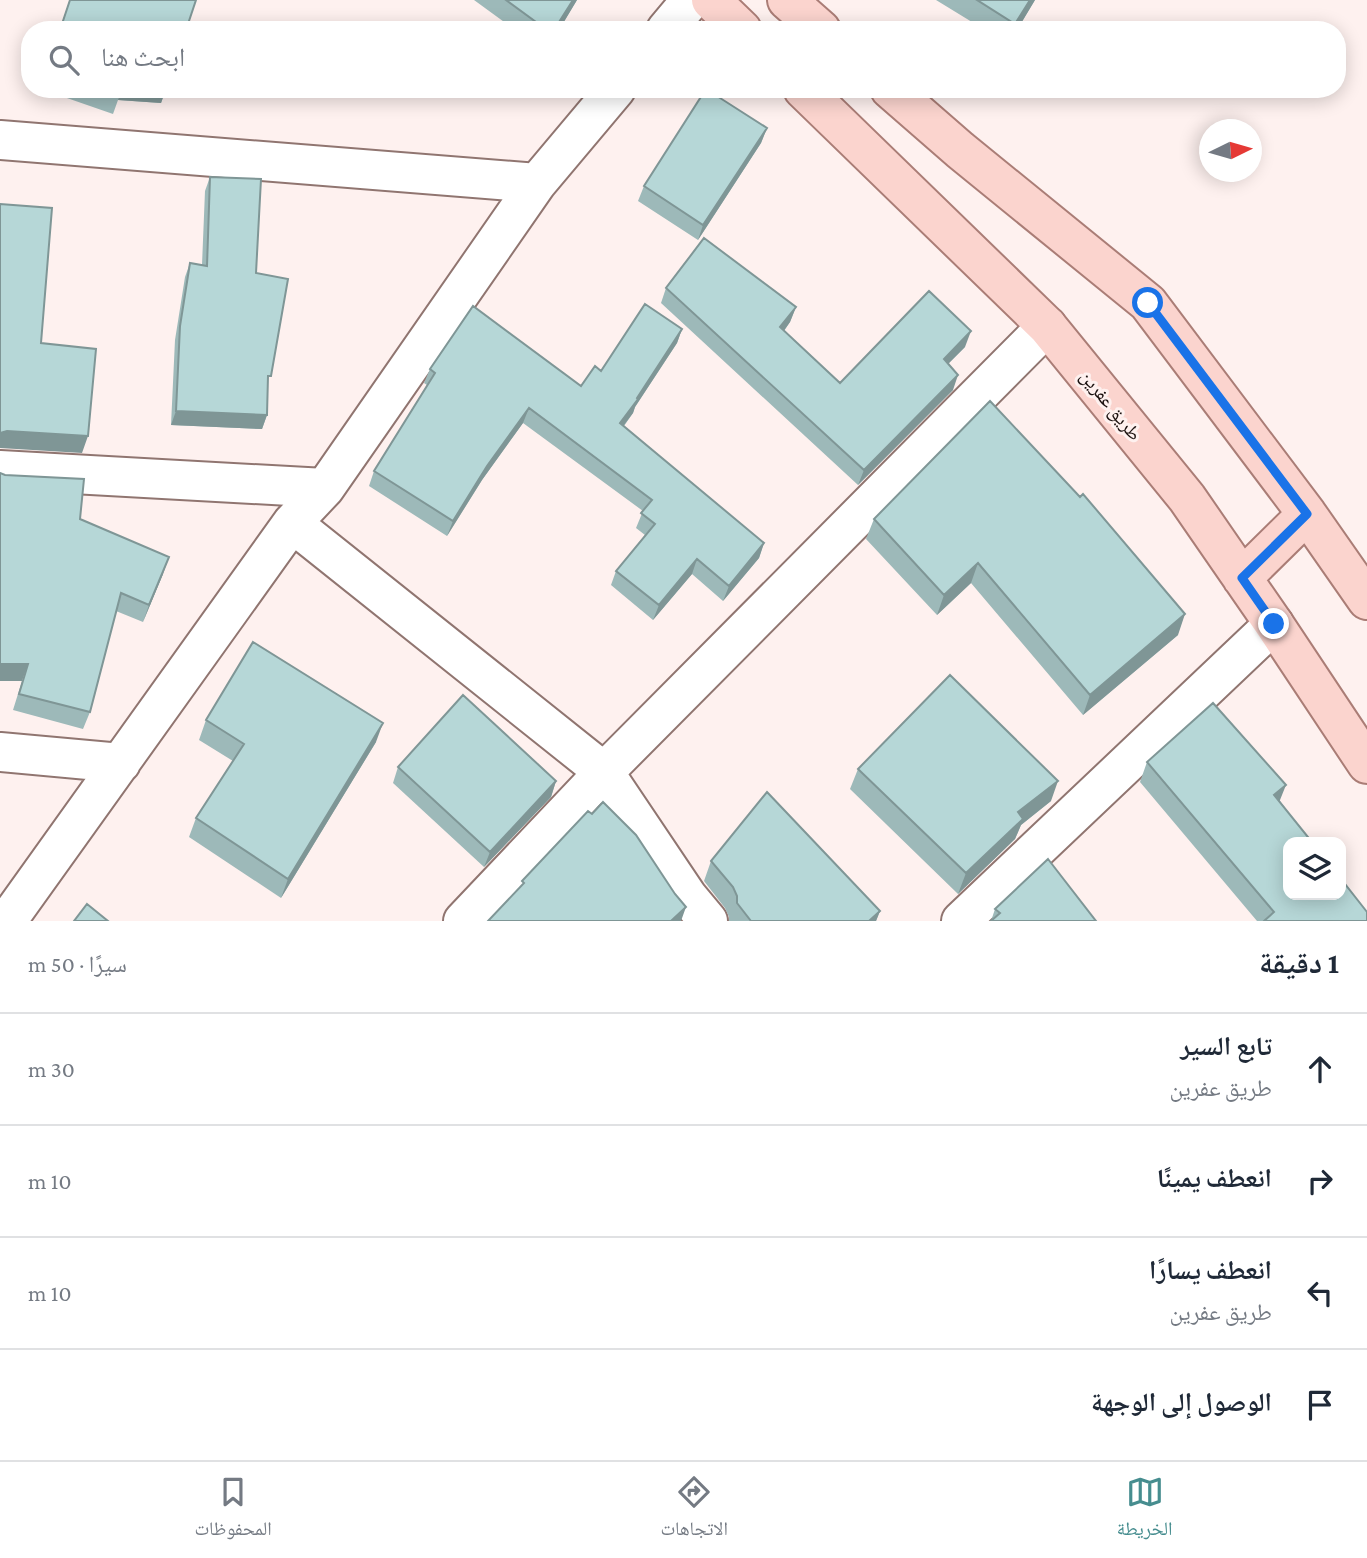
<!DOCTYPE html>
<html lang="ar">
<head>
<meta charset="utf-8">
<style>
	body { margin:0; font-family:"Crimson Pro","Noto Naskh Arabic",serif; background:#f2f2f3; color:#1f2937; direction:rtl }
	.controls { position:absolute; right:21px; bottom:21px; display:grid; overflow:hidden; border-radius:14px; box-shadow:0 4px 18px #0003 }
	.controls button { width:63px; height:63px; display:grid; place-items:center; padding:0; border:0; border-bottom:2px solid #e0e1e3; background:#fff; color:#1f2937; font:35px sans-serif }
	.compass { position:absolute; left:1199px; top:119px; width:63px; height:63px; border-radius:50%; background:#fff; box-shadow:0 4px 18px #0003; rotate:85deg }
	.stop { position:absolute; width:21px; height:21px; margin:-16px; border:5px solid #1a73e8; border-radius:50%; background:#fff }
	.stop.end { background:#1a73e8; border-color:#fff; box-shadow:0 2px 7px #0008 }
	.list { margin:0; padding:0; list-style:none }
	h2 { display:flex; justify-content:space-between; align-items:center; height:91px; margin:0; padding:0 28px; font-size:30px }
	h2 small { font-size:23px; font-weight:400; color:#747a83 }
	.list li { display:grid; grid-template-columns:46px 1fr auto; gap:21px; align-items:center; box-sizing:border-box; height:112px; padding:0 28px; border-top:2px solid #e0e1e3 }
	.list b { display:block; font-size:26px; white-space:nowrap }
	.list p { margin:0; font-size:23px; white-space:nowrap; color:#747a83 }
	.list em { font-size:23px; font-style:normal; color:#747a83 }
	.icon { flex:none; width:38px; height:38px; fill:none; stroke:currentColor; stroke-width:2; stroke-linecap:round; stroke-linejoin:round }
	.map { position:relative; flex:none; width:1367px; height:921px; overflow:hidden; direction:ltr }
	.search { position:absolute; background:#fff; box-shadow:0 4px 18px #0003; left:21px; right:21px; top:21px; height:77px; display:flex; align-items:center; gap:18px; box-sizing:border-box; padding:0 24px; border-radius:28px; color:#747a83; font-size:26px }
	.sheet { height:539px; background:#fff }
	nav { display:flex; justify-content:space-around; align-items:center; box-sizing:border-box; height:98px; border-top:2px solid #e0e1e3; background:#fff; font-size:19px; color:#747a83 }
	nav a { display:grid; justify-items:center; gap:4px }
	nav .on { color:#468d8f }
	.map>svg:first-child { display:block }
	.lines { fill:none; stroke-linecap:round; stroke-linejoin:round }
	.street-casing { stroke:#907570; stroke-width:42 }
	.primary-casing { stroke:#aa7d76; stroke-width:42 }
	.street { stroke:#fff; stroke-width:38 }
	.primary { stroke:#fbd4ce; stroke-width:38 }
	.wall { fill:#9db9b9 }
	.shaded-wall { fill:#7f9696 }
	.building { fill:#b6d7d7; stroke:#7f9696; stroke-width:2 }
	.route { stroke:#1a73e8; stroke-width:9 }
	.labels { text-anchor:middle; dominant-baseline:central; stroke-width:6; stroke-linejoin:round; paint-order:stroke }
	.street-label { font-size:19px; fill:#1a100e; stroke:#fef1ef }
</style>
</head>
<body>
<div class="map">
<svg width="1367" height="921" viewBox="0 0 1367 921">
	<rect width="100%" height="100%" fill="#fef1ef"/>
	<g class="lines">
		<defs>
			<path id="street" d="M 666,30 L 691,0
				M 0,140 L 537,183
				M 0,470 L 325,488
				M 292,523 L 604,772 L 688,897 L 708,921
				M 0,752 L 121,763
				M 7,921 L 292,523 L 325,488 L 537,183 L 616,89
				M 463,921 L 604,772 L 1047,326
				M 961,921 L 1274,624"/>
			<path id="primary" d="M 711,0 L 742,30
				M 787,0 L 821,30
				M 803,89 L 1047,326 L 1187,498 L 1274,624 L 1367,764
				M 890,89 L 960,150 L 1148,303 L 1307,514 L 1367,600
				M 1242,578 L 1307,514"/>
		</defs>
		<use href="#street" class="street-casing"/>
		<use href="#primary" class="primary-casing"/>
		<use href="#street" class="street"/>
		<use href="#primary" class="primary"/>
	</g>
	<path class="wall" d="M 474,0 L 577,0 L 559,30 L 515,30 Z
		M 936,0 L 1035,0 L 1017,30 L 985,30 Z
		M 41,89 L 166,89 L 161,103 L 118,100 L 113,114 Z
		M 767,128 L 761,143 L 698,240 L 638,201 L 644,186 Z
		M 210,177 L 256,273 L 268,385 L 267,415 L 262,429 L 171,425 L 175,340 L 185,277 L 190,263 L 202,265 L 205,191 Z
		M 666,288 L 796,307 L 790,322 L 784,331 L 840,383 L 965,347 L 948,364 L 953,390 L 858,485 L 661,303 Z
		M 682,329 L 677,343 L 635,407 L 633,413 L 624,426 L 764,543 L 759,558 L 723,601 L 692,574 L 653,620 L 611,585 L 616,571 L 645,535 L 636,528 L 643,511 L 523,423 L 482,480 L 447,536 L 369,486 L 374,471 L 427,385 L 424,383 L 430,369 L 581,386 L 601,371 Z
		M 80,519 L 163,574 L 143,622 L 116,611 L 90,712 L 83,729 L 13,710 L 22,681 Z
		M 874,519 L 1178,635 L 1083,715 L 971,583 L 937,615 L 866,539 Z
		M 206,720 L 376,742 L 281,898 L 189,837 L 196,818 L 233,761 L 199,740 Z
		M 1147,762 L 1280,801 L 1367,921 L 1257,921 L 1140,782 Z
		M 398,767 L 556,781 L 551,797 L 484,867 L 393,783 Z
		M 858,769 L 1051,801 L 1021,825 L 1015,839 L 958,894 L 850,789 Z
		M 711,861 L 880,911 L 876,921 L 729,921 L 729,917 L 725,908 L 704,881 Z
		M 995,909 L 1096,921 L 991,921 Z"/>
	<path class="shaded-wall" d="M 573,0 L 577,0 L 559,30 L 554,30 Z
		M 1030,0 L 1035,0 L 1017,30 L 1013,30 L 1015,24 Z
		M 118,89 L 166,89 L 161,103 L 118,100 L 120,95 Z
		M 767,128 L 761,143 L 698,240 L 703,225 Z
		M 796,307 L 790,322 L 775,343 L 780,327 Z
		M 682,329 L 677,343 L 635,407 L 633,413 L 615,437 L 620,423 Z
		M 971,331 L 965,347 L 938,374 L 944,359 Z
		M 958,375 L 953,390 L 858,485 L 864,470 Z
		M 529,408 L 523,423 L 482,480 L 447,536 L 453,521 L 487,466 Z
		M 176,411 L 267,415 L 262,429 L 171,425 Z
		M 7,431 L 88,436 L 82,453 L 0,448 L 0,433 Z
		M 764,543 L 759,558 L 723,601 L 729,586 Z
		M 169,557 L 163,574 L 143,622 L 149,605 Z
		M 697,559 L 692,574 L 653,620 L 659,605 Z
		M 978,563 L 971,583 L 937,615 L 944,595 Z
		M 1185,614 L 1178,635 L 1083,715 L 1090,695 Z
		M 0,664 L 28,664 L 22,681 L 0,681 Z
		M 383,723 L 376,742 L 281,898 L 288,879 Z
		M 556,781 L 551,797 L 484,867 L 490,852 Z
		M 1058,781 L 1051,801 L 1021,825 L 1015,839 L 958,894 L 966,873 L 1018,812 Z
		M 1286,785 L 1278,805 L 1274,795 Z
		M 686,907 L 681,921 L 671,921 Z
		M 880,911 L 876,921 L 869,921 Z"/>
	<path class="building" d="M 70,0 L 196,0 L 186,30 L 60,30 Z
		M 506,0 L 573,0 L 554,30 L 547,30 Z
		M 977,0 L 1030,0 L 1015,24 Z
		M 104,89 L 120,89 L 120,95 Z
		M 706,89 L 767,128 L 703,225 L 644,186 Z
		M 210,177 L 261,179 L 256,273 L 288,279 L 271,376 L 268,376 L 267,415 L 176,411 L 180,326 L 190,263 L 207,266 Z
		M 0,204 L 52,208 L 41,343 L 96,349 L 88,436 L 7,431 L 0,433 Z
		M 704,238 L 796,307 L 780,327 L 840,383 L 929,291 L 971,331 L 944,359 L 958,375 L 864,470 L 666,288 Z
		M 645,304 L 682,329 L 637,398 L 638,399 L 620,423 L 764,543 L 729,586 L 697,559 L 659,605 L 616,571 L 655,524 L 641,513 L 652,500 L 529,408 L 487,466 L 453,521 L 374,471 L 435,373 L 430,369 L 473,306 L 581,386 L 595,366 L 601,371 Z
		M 990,401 L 1080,497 L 1083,494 L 1185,614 L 1090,695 L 978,563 L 944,595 L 874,519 Z
		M 0,473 L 5,475 L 84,479 L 80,519 L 169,557 L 149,605 L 121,593 L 90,712 L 19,694 L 28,664 L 0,664 Z
		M 253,642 L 383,723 L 288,879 L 196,818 L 244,744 L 206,720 Z
		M 950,675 L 1058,781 L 1018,812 L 1023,819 L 966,873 L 858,769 Z
		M 463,695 L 556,781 L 490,852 L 398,767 Z
		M 1213,703 L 1286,785 L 1274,795 L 1312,842 L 1288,842 L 1288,895 L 1341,895 L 1341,879 L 1367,912 L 1367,921 L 1264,921 L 1274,912 L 1147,762 Z
		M 767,792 L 880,911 L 869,921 L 751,921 L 737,903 L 737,896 L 733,887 L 711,861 Z
		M 603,802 L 636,835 L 675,894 L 686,907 L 671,921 L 488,921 L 524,883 L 522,881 L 588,811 L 592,814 Z
		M 1048,859 L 1096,921 L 991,921 L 1000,913 L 995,909 Z
		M 87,904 L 108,921 L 74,921 Z"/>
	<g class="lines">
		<path class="route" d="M 1148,303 L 1307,514 L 1242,578 L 1274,624"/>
	</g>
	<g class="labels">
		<g class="street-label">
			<text transform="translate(1111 405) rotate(51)">طريق عفرين</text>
		</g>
	</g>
</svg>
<div class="controls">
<button><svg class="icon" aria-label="layers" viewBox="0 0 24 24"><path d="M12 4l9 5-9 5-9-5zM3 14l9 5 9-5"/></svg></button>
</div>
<svg class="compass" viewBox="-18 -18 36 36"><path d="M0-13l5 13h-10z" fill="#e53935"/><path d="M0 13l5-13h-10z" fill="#747a83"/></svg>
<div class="stop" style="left:1148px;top:303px"></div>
<div class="stop end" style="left:1274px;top:624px"></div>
<div class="search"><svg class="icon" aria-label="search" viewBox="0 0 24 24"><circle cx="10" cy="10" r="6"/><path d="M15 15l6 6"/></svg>ابحث هنا</div>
</div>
<section class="sheet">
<h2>1 دقيقة<small>سيرًا · 50 m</small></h2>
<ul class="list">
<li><svg class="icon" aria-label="ahead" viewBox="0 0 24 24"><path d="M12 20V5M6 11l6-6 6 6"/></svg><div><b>تابع السير</b><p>طريق عفرين</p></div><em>30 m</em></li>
<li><svg class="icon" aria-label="right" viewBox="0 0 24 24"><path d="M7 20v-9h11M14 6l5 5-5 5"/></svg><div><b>انعطف يمينًا</b></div><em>10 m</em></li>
<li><svg class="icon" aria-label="left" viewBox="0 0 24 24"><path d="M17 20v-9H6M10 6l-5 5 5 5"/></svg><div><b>انعطف يسارًا</b><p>طريق عفرين</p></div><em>10 m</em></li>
<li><svg class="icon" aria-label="arrive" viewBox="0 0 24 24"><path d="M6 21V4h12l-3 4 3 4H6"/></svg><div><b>الوصول إلى الوجهة</b></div></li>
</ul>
</section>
<nav>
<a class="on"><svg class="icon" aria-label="map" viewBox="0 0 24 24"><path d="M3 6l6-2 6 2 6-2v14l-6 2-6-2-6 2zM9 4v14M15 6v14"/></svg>الخريطة</a>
<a><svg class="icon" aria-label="directions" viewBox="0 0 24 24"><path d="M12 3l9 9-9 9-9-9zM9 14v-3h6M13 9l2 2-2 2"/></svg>الاتجاهات</a>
<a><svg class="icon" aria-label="saved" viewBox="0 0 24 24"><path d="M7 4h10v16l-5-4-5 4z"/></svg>المحفوظات</a>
</nav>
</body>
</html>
